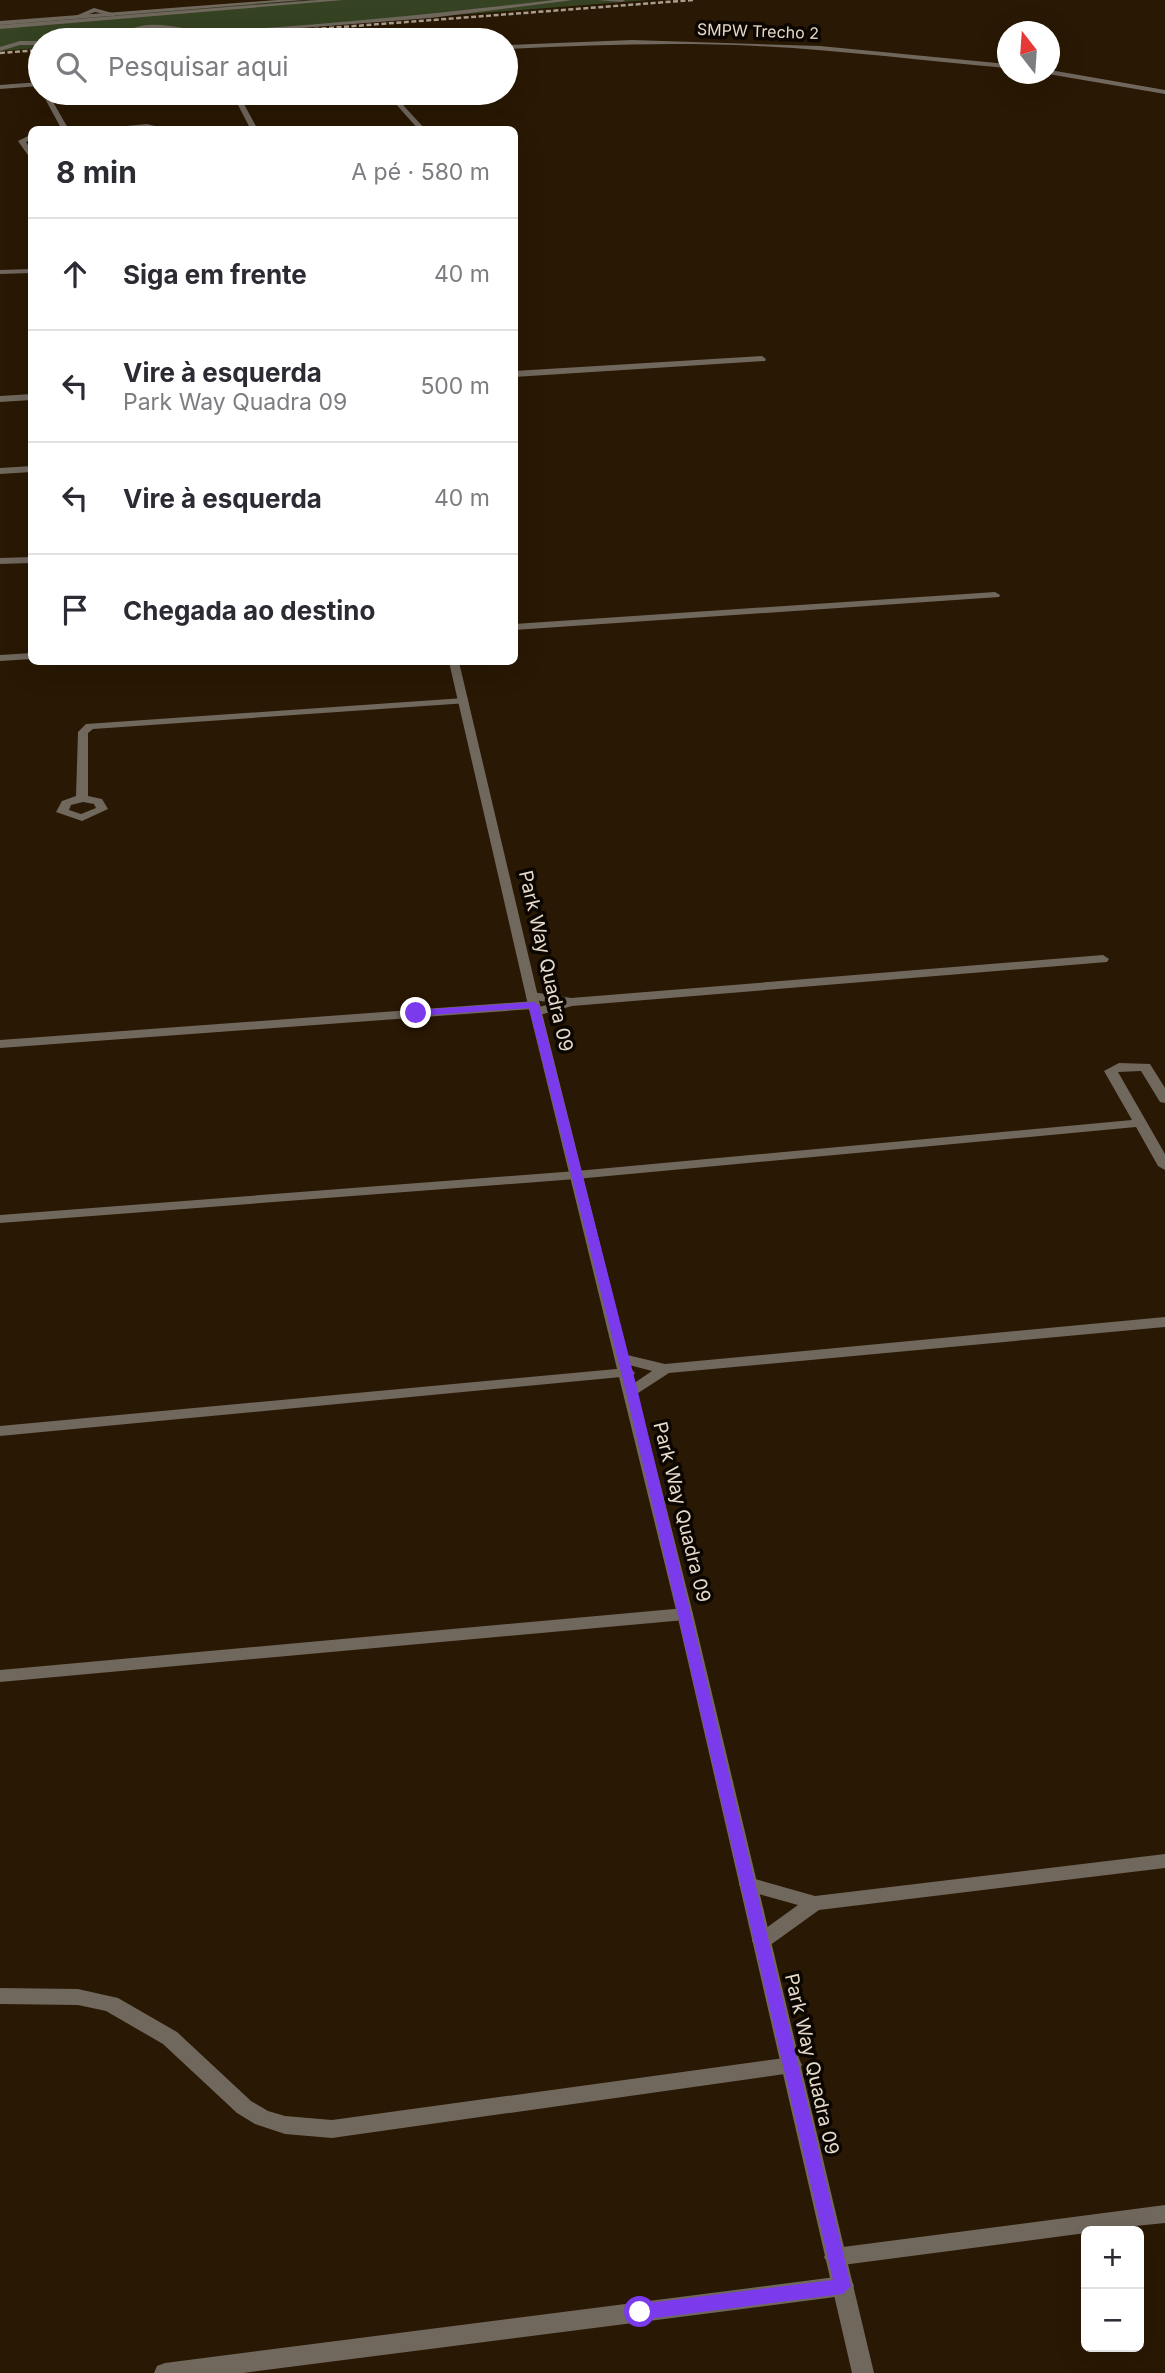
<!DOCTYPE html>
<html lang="pt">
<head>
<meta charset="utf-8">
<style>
	body { margin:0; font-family:Inter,sans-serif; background:#f2f2f3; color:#2b2b33 }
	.controls { position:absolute; right:21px; bottom:21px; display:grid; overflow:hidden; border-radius:10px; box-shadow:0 7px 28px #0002 }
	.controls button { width:63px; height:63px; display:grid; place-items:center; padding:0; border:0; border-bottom:2px solid #e1e1e2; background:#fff; color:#2b2b33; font:35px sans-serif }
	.compass { position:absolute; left:997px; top:21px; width:63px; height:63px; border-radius:50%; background:#fff; box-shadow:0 7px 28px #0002; rotate:343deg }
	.stop { position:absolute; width:21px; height:21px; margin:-16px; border:5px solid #7c3aed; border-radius:50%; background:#fff }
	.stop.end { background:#7c3aed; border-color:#fff; box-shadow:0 2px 7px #0008 }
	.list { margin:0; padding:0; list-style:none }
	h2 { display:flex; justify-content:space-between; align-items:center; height:91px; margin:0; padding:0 28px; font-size:30px }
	h2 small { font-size:23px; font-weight:400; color:#7c7c81 }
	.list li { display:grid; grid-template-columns:46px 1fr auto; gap:21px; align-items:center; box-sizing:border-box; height:112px; padding:0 28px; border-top:2px solid #e1e1e2 }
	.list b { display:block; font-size:26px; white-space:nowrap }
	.list p { margin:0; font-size:23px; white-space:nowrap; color:#7c7c81 }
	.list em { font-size:23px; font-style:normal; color:#7c7c81 }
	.icon { flex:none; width:38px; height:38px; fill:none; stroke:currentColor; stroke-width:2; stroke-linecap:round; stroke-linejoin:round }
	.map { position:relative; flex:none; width:1165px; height:2373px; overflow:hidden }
	.search { position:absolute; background:#fff; box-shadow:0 7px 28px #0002; left:28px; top:28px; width:490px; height:77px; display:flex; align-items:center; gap:18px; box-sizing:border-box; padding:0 24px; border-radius:38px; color:#7c7c81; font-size:26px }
	.panel { position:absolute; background:#fff; box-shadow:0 7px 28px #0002; left:28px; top:126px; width:490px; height:539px; border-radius:10px }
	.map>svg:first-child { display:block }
	.green { fill:#354322 }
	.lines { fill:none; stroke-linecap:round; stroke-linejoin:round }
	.pedestrian { fill:#70675d; fill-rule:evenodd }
	.minor { fill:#70675d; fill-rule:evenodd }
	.tertiary { fill:#70675d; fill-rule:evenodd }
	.rail { stroke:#aa9d8d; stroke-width:2.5; stroke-dasharray:5 2.5; stroke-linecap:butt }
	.route { fill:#7c3aed }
	.labels { text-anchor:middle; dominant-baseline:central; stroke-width:7; stroke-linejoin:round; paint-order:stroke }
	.far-street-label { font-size:16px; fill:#e5dacc; stroke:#0c0601 }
	.street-label { font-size:19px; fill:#e5dacc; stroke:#0c0601 }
</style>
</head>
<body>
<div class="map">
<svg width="1165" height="2373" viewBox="0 0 1165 2373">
	<rect width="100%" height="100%" fill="#291803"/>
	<path class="green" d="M 309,0 L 649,0 L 131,40 L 40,40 L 40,48 L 0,51 L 0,24 Z"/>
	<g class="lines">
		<path class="pedestrian" d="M 318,0 L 344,0 L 0,29 L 0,25 Z
			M 554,0 L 573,0 L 430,18 L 211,35 L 144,28 L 136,31 L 134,38 L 109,40 L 129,36 L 131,29 C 157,18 187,32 215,31 C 328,25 441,13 554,0 Z
			M 597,0 L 625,0 L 622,2 Z
			M 20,41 L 40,41 L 40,45 L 20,45 L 0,51 L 0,47 Z"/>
		<path class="minor" d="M 94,8 L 116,14 L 113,16 L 95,12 L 76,19 L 73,17 Z
			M 42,93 L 48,93 L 69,130 L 62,130 Z
			M 210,93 L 216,93 L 220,97 L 236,100 L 232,93 L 238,93 L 258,130 L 251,130 L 238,105 L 216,100 Z
			M 386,93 L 392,93 L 426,130 L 419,130 Z
			M 147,124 L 171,130 L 102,130 L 105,128 Z
			M 32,134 L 32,139 L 26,142 L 32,152 L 32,161 L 18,141 Z
			M 762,356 L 766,359 L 765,361 L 514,377 L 514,371 Z
			M 32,394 L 32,400 L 0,402 L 0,396 Z
			M 32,466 L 32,472 L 0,474 L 0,468 Z
			M 32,557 L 32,563 L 0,564 L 0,558 Z
			M 995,592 L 1000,595 L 999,597 L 514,630 L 514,624 Z
			M 32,653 L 32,659 L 0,661 L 0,655 Z
			M 464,698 L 468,699 L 468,703 L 93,729 L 88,733 L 88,796 L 102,799 L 108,809 L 82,821 L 56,812 L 62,801 L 76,796 L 78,732 L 86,724 ZM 83,802 L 94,804 L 96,808 L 81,814 L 69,810 L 71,805 Z
			M 1103,955 L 1109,959 L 1107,962 L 572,1006 L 536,1016 L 530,1012 L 533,1009 L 0,1048 L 0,1040 L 534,1001 L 539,1002 L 539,1007 L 554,1003 L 527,999 L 526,996 L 527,993 L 532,992 L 571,998 Z
			M 1119,1063 L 1150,1064 L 1165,1088 L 1165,1103 L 1160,1102 L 1141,1071 L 1118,1072 L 1165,1154 L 1165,1170 L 1158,1166 L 1136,1127 L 576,1179 L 0,1223 L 0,1215 L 576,1171 L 1132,1120 L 1104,1071 Z
			M 1165,1317 L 1165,1327 L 669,1373 L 632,1397 L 624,1392 L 627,1388 L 652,1371 L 618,1362 L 615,1359 L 623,1354 L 665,1364 Z
			M 627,1368 L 632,1370 L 635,1373 L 632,1376 L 0,1436 L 0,1426 Z
			M 685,1608 L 691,1610 L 693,1614 L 691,1618 L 685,1620 L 0,1682 L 0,1670 Z
			M 1165,1854 L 1165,1868 L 819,1910 L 769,1946 L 762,1949 L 755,1946 L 752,1941 L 755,1936 L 798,1905 L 741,1889 L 739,1884 L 741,1879 L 748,1877 L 815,1896 Z
			M 0,1988 L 78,1989 L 118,1998 L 177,2032 L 251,2101 L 268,2111 L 285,2116 L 332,2120 L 792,2057 L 799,2059 L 802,2065 L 799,2071 L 792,2073 L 332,2138 L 285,2134 L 255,2124 L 237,2113 L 163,2044 L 106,2011 L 78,2005 L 0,2004 Z
			M 1165,2205 L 1165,2223 L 1086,2231 L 1086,2233 L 835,2266 L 828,2264 L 824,2257 L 828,2250 L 835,2248 Z
			M 843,2276 L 851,2279 L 854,2286 L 851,2293 L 843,2296 L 243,2373 L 154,2373 L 157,2366 L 165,2363 Z"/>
		<path class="tertiary" d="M 277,0 L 304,0 L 0,25 L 0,21 Z
			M 632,40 L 820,46 L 1007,64 L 1007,68 C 924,61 841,50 757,46 C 673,42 590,45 506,49 L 506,45 Z
			M 1050,70 L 1165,90 L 1165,94 L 1048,74 Z
			M 40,82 L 40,86 L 0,89 L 0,85 Z
			M 32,269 L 32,273 L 0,274 L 0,270 Z
			M 449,662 L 459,662 L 540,1005 L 693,1614 L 874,2373 L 852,2373 L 677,1614 L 528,1005 Z"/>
		<path class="rail" d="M 172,40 L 693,0
			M 0,53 L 40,50"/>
	</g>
	<path class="route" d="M 534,1002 L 539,1005 L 638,1392 L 851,2286 L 843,2294 L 640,2320 L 631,2312 L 640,2304 L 833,2280 L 626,1392 L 529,1008 L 416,1016 L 411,1013 L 416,1010 Z"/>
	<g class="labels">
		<g class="far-street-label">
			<text transform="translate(758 31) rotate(2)">SMPW Trecho 2</text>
		</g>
		<g class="street-label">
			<text transform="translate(546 961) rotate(77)">Park Way Quadra 09</text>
			<text transform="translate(682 1512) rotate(76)">Park Way Quadra 09</text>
			<text transform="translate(812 2064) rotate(77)">Park Way Quadra 09</text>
		</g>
	</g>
</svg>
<div class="controls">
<button>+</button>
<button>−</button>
</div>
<svg class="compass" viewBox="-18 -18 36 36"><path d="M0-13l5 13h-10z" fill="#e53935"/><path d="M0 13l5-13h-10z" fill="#7c7c81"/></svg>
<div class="stop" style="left:640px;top:2312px"></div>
<div class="stop end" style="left:416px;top:1013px"></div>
<div class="search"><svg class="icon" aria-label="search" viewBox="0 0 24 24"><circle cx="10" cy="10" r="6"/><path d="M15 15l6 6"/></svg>Pesquisar aqui</div>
<section class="panel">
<h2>8 min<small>A pé · 580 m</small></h2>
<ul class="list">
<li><svg class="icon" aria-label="ahead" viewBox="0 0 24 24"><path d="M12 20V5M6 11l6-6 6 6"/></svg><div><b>Siga em frente</b></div><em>40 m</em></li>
<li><svg class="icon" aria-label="left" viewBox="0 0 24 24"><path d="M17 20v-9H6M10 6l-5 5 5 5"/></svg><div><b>Vire à esquerda</b><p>Park Way Quadra 09</p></div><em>500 m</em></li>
<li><svg class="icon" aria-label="left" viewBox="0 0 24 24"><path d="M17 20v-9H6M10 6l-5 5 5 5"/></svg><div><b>Vire à esquerda</b></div><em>40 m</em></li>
<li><svg class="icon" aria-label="arrive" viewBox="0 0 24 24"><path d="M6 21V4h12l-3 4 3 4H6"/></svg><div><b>Chegada ao destino</b></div></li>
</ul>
</section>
</div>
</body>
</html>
